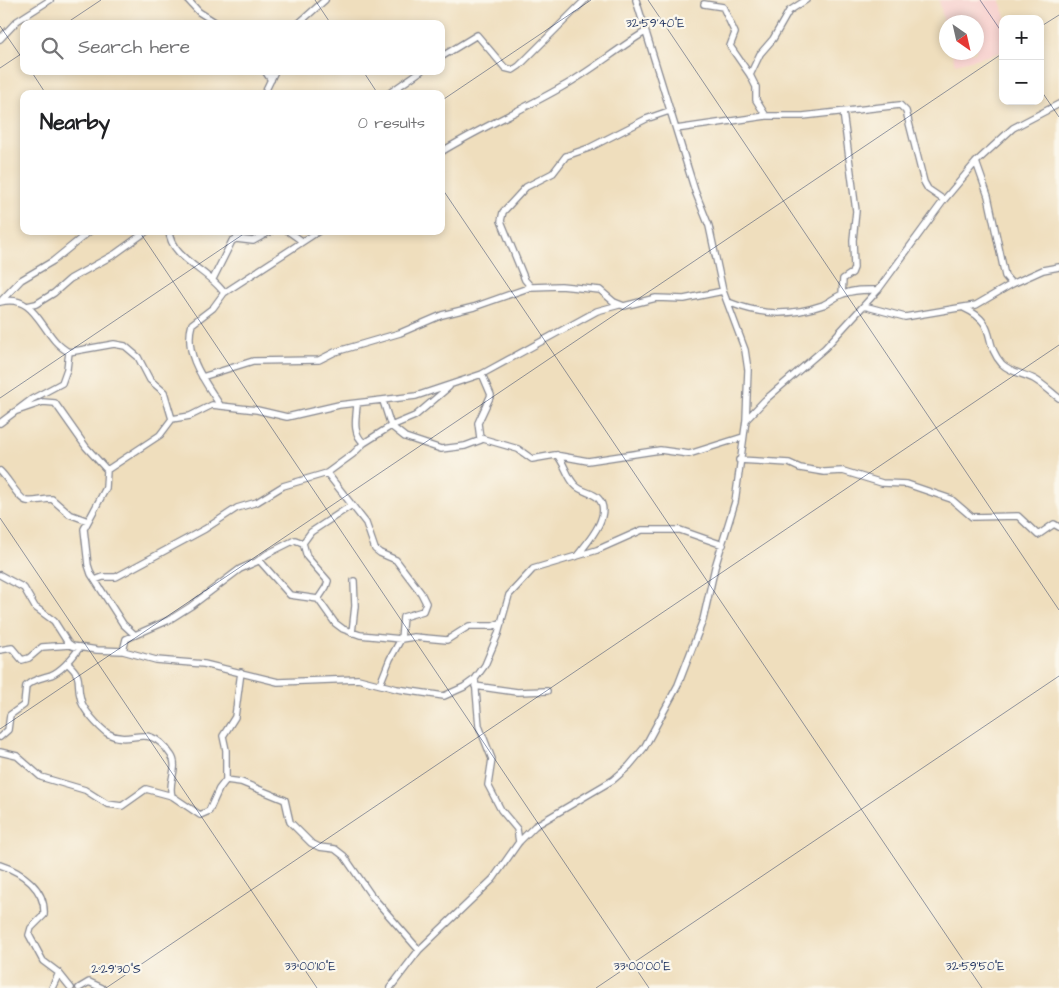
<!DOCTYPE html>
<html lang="en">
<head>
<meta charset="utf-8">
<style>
	body { margin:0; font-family:"Architects Daughter",sans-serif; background:#f2f2f2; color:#202124 }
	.controls { position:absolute; right:15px; top:15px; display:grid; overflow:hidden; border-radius:10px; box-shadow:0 2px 8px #0003 }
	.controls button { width:45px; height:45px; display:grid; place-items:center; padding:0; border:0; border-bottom:1px solid #e0e0e0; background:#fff; color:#202124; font:25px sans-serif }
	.compass { position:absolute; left:939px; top:15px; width:45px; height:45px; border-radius:50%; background:#fff; box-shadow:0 2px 8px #0003; rotate:146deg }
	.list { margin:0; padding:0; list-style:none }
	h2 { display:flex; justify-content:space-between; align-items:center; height:65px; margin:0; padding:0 20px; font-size:21px }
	h2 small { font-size:16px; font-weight:400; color:#757577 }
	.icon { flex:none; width:28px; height:28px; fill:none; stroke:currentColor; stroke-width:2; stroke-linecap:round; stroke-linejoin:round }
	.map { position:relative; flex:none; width:1059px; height:988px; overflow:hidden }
	.search { position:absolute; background:#fff; box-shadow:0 2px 8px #0003; left:20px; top:20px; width:425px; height:55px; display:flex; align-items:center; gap:12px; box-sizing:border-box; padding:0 18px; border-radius:10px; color:#757577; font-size:19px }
	.panel { position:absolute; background:#fff; box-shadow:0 2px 8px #0003; left:20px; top:90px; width:425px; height:145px; border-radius:10px }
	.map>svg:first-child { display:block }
	.built { fill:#f7d0ce }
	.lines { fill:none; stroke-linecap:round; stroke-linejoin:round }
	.street-casing { stroke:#85868e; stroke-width:8 }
	.street { stroke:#fff; stroke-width:5.5 }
	.ticks { fill:none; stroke:#1b2f5e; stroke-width:1; stroke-opacity:0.45 }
	.ticks-label { font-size:12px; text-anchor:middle; fill:#1b2f5e; stroke:#fbf7ec; stroke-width:4.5; stroke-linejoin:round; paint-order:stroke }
</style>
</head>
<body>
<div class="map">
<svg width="1059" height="988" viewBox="0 0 1059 988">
	<rect width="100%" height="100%" fill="#fbf7ec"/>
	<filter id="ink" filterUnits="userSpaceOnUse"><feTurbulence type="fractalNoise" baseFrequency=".02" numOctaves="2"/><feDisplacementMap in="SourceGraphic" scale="10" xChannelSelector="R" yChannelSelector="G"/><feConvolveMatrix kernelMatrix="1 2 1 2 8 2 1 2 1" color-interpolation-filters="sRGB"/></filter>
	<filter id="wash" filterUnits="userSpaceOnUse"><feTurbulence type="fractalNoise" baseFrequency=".0096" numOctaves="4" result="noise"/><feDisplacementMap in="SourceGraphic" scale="20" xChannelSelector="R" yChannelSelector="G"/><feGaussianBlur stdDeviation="1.12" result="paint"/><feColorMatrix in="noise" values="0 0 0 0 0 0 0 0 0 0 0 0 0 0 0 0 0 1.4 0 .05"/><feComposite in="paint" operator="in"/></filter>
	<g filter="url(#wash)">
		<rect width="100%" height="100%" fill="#efdebd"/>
		<path class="built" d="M 939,0 L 1000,0 L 1006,19 L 1003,19 L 1003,52 L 955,64 L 952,53 L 976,52 L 976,22 L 946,22 L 946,32 Z"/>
	</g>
	<g filter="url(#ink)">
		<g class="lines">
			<defs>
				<path id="street" d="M 188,0 L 199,12 L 218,24
					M 636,0 L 695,191 L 709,226 L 723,291 L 745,350 L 748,370 L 746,420
					M 704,4 L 723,7 L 735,33 L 730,46 L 750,75 L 756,87 L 756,100 L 766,116
					M 298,24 L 325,0
					M 0,39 L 17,21 L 50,0
					M 441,57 L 477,35 L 505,68 L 513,70 L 519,66 L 585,0
					M 265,71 L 271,80
					M 750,75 L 760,54 L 773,39 L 789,11 L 806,0
					M 264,94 L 275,71
					M 388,94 L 421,71
					M 676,129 L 766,116 L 803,116 L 900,105 L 906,111 L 924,182 L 928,189 L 944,200
					M 441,152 C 480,128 522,110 562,87 C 591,71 617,49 645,32
					M 976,162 L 988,196 L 1005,276 L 1012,284
					M 169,231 C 170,258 211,272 224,293
					M 288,231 L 302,241
					M 213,279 L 232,241 L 236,239 L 253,241 L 271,231
					M 531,287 L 525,280 L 501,221 L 503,212 L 526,187 L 553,173 L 566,156 L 589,148 L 646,119 L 669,111
					M 842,294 L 843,279 L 852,273 L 854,268 L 853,240 L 856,211 L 843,112
					M 0,302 C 38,292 41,338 69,352 L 114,344 L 125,346 L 138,357 L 150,380 L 164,392 L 172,419
					M 0,302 L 21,280 L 53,261 L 90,231
					M 728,302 C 761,315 788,317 823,305 C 830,302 836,296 843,294 C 855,289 867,290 878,290
					M 27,306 L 36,304 L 54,293 L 70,279 L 115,254 L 147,231
					M 864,306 L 905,317 L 976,305 L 1012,284 L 1043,270 L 1059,267
					M 964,308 C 999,324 982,342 1002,364 C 1010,372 1024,374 1034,379 C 1043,384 1051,392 1059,398
					M 482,374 L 491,395 L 478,423 L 480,438 L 518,449 L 532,459 L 555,455 L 588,461 L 660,450 L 689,454 L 743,437
					M 202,377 L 253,361 L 319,360 L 335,352 L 400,333 L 442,315 L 474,307 L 531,287 L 561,286 L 600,290 L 614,302 L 624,306 L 656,298 L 684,299 L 723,291
					M 383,401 L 391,426 L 405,437 L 441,449 L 465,446 L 481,440
					M 220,405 C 204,380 183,354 192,324 L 213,308 L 224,293 L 319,231
					M 357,405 C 356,418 352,434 364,443
					M 14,412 L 43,402 L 55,403 L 86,447 L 107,470
					M 0,423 L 32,399 L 62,383 L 67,369 L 69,352
					M 557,455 C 565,464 567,477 575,485 C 581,492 592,492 598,498 C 614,514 586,544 577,556
					M 739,460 L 789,463 L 800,468 L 824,472 L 843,471 L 882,483 L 907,484 L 951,499 L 972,517 L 1018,516 L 1038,535 L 1054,524 L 1059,527
					M 0,471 C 8,478 19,500 27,501 C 35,502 43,499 52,499 L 69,514 L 88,521
					M 259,560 L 290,595 L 318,599 L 335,623 L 343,629 L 360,635 L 401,639 L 403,617 L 423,611 L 426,603 L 421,593 L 396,560 L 380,553 L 375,549 L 366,523 L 327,473
					M 0,575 L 24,588 L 35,607 L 54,621 L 68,643 L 72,646 L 97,650 L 123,651 L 156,660 L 204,664 L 278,682 L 358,679 L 397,689 L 444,696 L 464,687 L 475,679 L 485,665 L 498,634 L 509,595 L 533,569 L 597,550 L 642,530 L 680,530 L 723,545
					M 95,580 L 103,577 L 116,577 L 205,529 L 237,508 L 257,502 L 283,486 L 327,473 L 353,454 L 364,443 L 391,426 L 415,416 L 449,387
					M 318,599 L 326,587 L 328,581 L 307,557 L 303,543 L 311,532 L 352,505
					M 352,633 L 355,606 L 354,581
					M 135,635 L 123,624 L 91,574 L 88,565 L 84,529 L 106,488 L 107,470 L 160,435 L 172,419 L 190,416 L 212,405 L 257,410 L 287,417 L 339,405 L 416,396 L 482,374 L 597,311 L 619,305
					M 0,650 L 12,648 L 22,660 L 29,658 L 42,647 L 70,645
					M 123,651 L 126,639 L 169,620 L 191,606 L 240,569 L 256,562 L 267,554 L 295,540 L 303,543
					M 67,663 C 85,679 75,681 81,700 C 83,710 99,727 107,733 C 132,748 147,719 171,755 C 180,767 167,782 172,796 L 200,815 L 209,811 L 219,789 L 226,780 L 226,750 L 223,736 L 235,717 L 241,672
					M 475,679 L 479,726 L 492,759 L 488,785 L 501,810 L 517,829 L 519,842
					M 380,684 L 390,659 L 401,639 L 414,637 L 447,640 L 469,626 L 493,626 L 502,622
					M 475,686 L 517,692 L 547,691
					M 0,737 L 8,730 L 10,715 L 24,705 L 26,686 C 33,679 42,678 51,675 C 63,670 73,657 80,647
					M 0,752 L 17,756 L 41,777 L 85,790 L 107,804 L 122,806 L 146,789 L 172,796
					M 226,780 L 241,782 L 285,800 L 290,822 L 311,843 L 319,847 L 335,849 L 344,856 L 371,895 L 419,950
					M 0,865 C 22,872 46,889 44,915 L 31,928 L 29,935 L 43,961 L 59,973 L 71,988
					M 52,988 L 59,973
					M 79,988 L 89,982 L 102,988
					M 390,988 L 419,950 L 493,879 L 519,842 L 535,826 L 613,780 L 629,766 L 644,748 L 678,685 L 703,620 L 715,567 L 735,502 L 746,420 L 765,400 L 825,348 L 878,290 L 944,200 L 976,162 L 1013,128 L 1059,104"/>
			</defs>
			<use href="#street" class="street-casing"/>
			<use href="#street" class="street"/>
		</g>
	</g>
	<path class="ticks" d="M 315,0 L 331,24M 648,0 L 1059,610M 980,0 L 1003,34M 65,24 L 101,0M 0,26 L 24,61M 1040,27 L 1059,15M 0,68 L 24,52M 31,71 L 46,94M 363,71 L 378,94M 1040,89 L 1059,117M 441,101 L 591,0M 441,187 L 982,988M 139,231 L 649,988M 0,398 L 248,231M 0,518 L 317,988M 0,729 L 1003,53M 106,988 L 1059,345M 596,988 L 1059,676"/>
	<g class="ticks-label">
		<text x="655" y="27">32°59'40"E</text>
		<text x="310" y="970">33°00'10"E</text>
		<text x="642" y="970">33°00'00"E</text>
		<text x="975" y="970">32°59'50"E</text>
		<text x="116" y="973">2°29'30"S</text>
	</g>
</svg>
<div class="controls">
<button>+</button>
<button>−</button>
</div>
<svg class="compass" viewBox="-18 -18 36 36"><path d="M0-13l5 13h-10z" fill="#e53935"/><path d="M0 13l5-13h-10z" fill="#757577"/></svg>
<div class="search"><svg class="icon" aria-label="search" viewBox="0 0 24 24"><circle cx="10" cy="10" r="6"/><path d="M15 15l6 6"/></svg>Search here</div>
<section class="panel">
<h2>Nearby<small>0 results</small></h2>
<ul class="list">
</ul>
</section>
</div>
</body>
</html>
